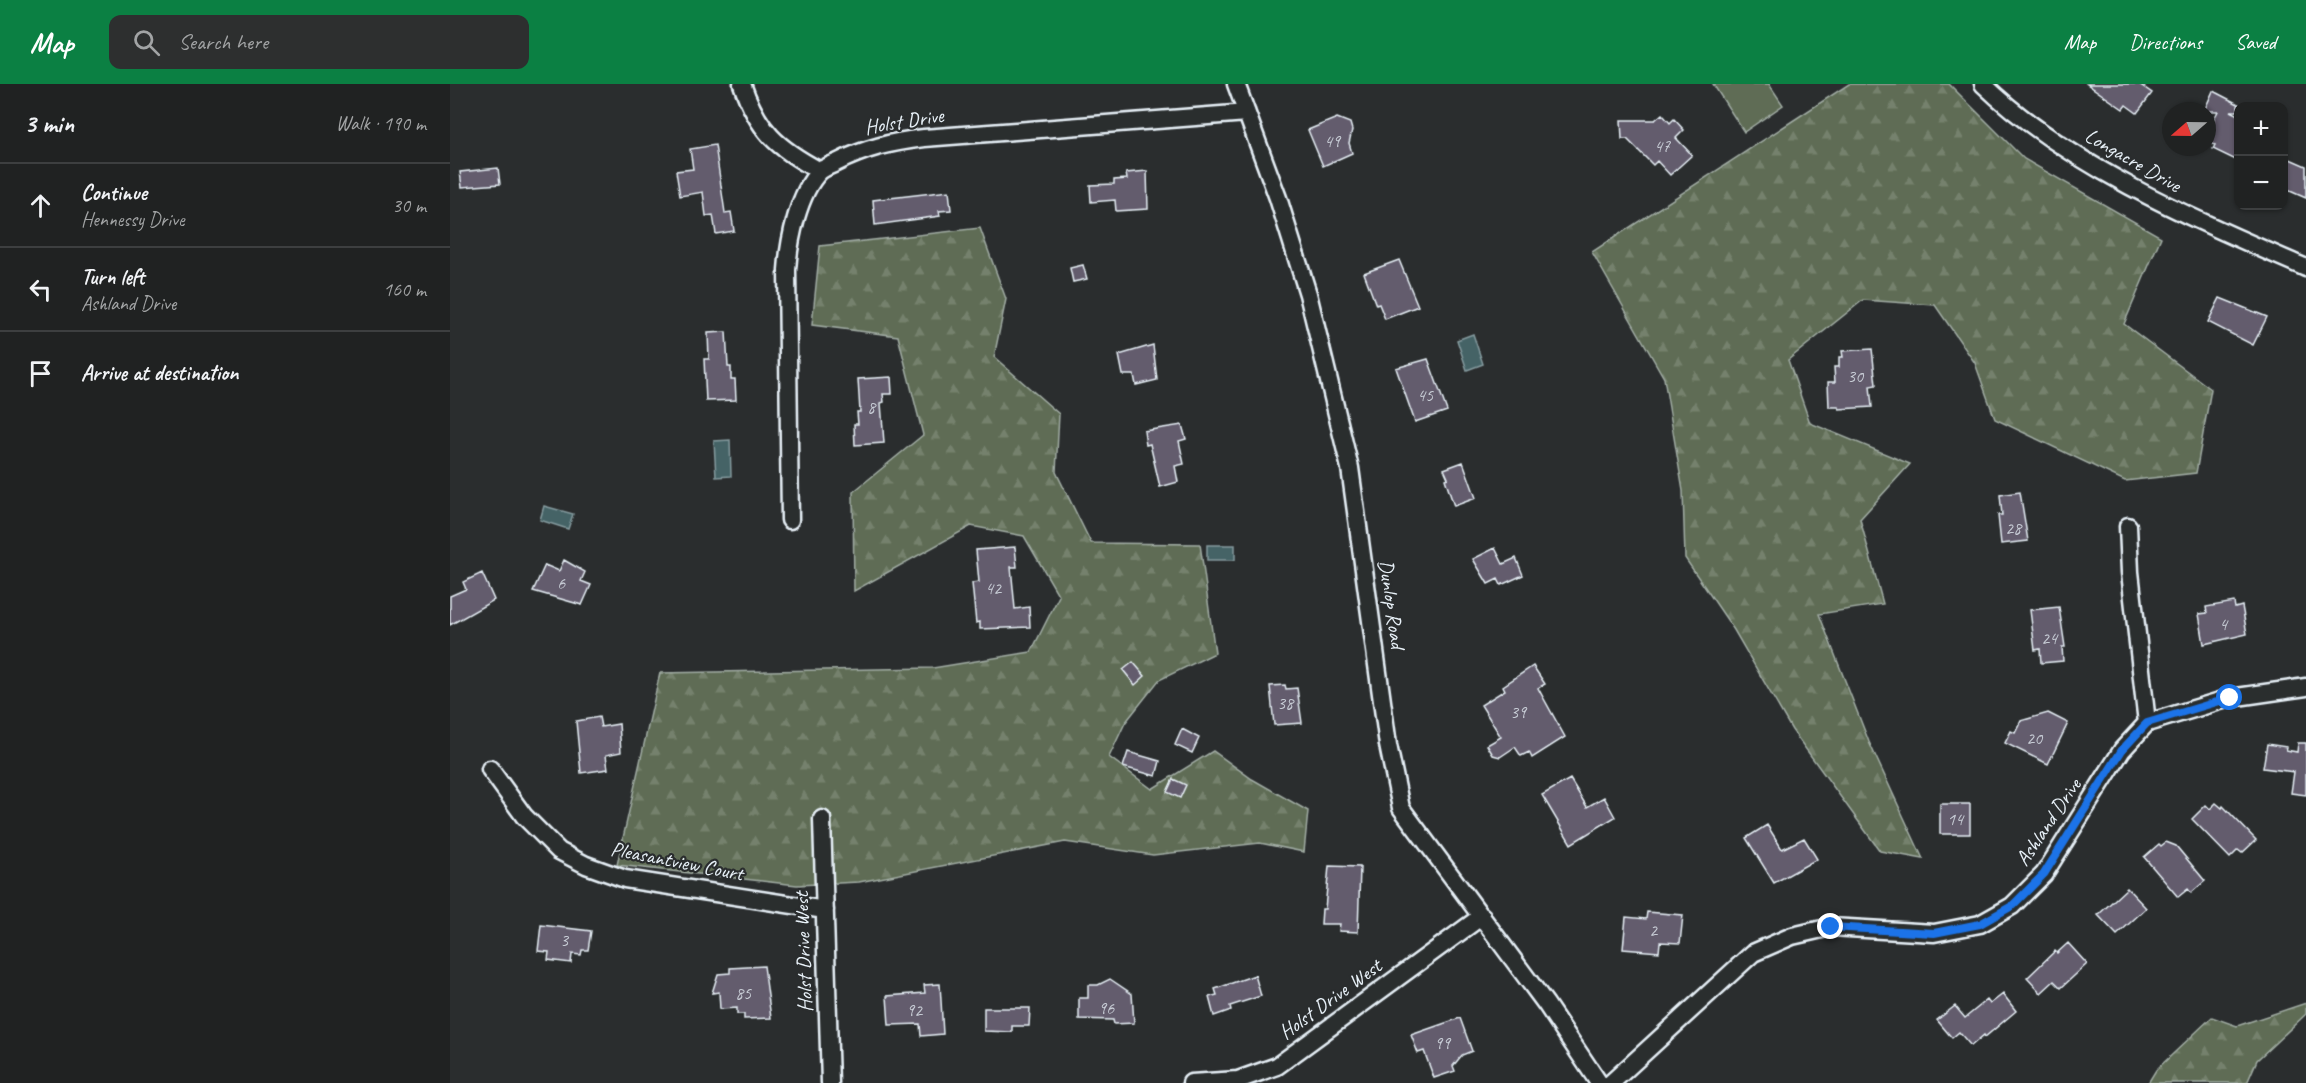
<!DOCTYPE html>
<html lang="en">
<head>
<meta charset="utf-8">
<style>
	body { margin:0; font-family:Caveat,sans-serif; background:#2d2f2f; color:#f1f3f6 }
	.controls { position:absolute; right:18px; top:18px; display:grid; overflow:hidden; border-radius:12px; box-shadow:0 2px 4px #0004 }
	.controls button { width:54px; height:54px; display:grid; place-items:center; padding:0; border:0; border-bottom:2px solid #3d3f40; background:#202222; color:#f1f3f6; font:30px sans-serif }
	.compass { position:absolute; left:1712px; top:18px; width:54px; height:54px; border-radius:50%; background:#202222; box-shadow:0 2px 4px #0004; rotate:250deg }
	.stop { position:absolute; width:18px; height:18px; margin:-14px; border:4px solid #1a73e8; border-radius:50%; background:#fff }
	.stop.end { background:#1a73e8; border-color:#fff; box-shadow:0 2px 6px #0008 }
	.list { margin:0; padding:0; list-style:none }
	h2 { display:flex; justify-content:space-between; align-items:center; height:78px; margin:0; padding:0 24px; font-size:26px }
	h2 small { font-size:20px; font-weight:400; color:#a2a4a5 }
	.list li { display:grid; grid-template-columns:39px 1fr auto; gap:18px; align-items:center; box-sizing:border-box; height:84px; padding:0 24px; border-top:2px solid #3d3f40 }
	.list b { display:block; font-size:22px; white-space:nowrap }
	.list p { margin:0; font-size:20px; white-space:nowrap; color:#a2a4a5 }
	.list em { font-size:20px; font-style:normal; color:#a2a4a5 }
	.icon { flex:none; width:33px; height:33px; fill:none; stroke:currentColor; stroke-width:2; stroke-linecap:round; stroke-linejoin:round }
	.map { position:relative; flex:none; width:1856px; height:999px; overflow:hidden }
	header { display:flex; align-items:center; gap:36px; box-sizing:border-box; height:84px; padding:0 30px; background:#0b8043; color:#fff }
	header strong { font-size:28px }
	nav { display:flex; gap:33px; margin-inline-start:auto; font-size:21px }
	.search { width:420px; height:54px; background:#2d2f2f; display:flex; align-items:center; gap:15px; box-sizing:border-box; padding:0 21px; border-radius:12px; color:#a2a4a5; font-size:22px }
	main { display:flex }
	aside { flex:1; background:#202222 }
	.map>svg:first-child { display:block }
	.forest { fill:url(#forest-firs); stroke:#a3aea6; stroke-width:1.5 }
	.park { fill:#5e6c54; stroke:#a3aea6; stroke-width:1.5 }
	.water { fill:#456366; stroke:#869ca0; stroke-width:1.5 }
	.building { fill:#645c6d; stroke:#e8f1f8; stroke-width:1.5 }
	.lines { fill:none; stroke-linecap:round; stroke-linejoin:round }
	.street-casing { stroke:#e8f1f8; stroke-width:21 }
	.street { stroke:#2a2d2e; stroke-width:16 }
	.route { stroke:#1a73e8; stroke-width:8 }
	.labels { text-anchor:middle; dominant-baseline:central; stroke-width:4.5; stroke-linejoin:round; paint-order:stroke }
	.number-label { font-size:18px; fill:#c7ccd5 }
	.street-label { font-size:21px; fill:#e8f1f8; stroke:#2a2d2e }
</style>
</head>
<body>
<header>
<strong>Map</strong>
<div class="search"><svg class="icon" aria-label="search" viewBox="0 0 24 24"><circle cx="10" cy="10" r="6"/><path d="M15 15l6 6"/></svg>Search here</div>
<nav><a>Map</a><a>Directions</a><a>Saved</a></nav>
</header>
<main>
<aside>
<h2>3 min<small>Walk · 190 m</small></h2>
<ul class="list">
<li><svg class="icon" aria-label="ahead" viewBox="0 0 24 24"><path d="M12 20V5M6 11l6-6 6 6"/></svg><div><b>Continue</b><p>Hennessy Drive</p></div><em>30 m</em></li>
<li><svg class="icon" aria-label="left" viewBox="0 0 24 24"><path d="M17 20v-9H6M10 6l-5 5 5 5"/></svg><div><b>Turn left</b><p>Ashland Drive</p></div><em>160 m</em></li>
<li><svg class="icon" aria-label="arrive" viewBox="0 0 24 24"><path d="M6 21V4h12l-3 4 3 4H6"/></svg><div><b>Arrive at destination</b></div></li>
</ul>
</aside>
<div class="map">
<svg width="1856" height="999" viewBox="0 0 1856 999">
	<defs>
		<pattern id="forest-firs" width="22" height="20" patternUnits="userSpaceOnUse" patternTransform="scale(1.5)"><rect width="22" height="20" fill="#5e6c54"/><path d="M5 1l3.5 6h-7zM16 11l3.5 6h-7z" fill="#75816d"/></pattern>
	</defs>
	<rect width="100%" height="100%" fill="#2a2d2e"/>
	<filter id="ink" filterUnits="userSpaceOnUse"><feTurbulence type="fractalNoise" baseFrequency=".0167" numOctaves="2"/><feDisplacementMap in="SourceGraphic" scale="12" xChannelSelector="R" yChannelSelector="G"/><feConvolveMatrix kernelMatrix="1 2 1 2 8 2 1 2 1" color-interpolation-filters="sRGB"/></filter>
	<g filter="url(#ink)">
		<path class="forest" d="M 1399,0 L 1499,0 L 1574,75 L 1711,153 L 1674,240 L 1761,305 L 1746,389 L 1675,397 L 1545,335 L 1525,279 L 1485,221 L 1413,216 L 1338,276 L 1360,339 L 1460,380 L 1410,435 L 1433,520 L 1369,530 L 1419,658 L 1473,775 L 1430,767 L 1342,646 L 1284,546 L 1235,474 L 1233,407 L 1214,294 L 1142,168 Z
			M 530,144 L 556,215 L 544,273 L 609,330 L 606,388 L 641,459 L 750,460 L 765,569 L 709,596 L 675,639 L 659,673 L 702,705 L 763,667 L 802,695 L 858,727 L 854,768 L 810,759 L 703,771 L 615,758 L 409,798 L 347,801 L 167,781 L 210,589 L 483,584 L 581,568 L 609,512 L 574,452 L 521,442 L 404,507 L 403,408 L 473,351 L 448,252 L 362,241 L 370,162 Z
			M 1856,919 L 1856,930 L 1807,976 L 1797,999 L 1698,999 L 1706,986 L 1762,933 L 1787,942 Z"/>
		<path class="park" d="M 1263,0 L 1319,0 L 1333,21 L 1294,48 Z"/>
		<path class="water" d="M 1023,250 L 1033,280 L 1017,286 L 1007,256 Z
			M 280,356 L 281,392 L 266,393 L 264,357 Z
			M 94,422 L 123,430 L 118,445 L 90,436 Z
			M 757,461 L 785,461 L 785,476 L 757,476 Z"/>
		<path class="building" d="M 1637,0 L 1689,0 L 1702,9 L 1687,29 L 1676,21 L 1673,25 Z
			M 1763,7 L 1792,22 L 1788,22 L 1788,27 L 1780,27 L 1788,31 L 1788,77 L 1763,65 L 1765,61 L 1757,58 L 1757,49 L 1768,27 L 1754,27 Z
			M 1212,30 L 1220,39 L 1224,35 L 1234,46 L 1226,54 L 1242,71 L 1220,91 L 1207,77 L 1203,81 L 1177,55 L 1172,55 L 1171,36 L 1205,36 Z
			M 887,34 L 900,39 L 902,46 L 899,59 L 902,69 L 873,82 L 858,46 Z
			M 265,61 L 275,129 L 281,128 L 284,147 L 266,150 L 263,131 L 256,132 L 253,108 L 230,112 L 226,87 L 243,85 L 240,65 Z
			M 1833,72 L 1856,82 L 1856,114 L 1833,104 Z
			M 48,84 L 50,100 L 12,103 L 10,88 Z
			M 697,87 L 698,125 L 666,127 L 665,116 L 641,118 L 640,101 L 664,100 L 664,96 L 677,95 L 676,89 Z
			M 499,107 L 501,126 L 489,127 L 490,132 L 425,141 L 423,116 Z
			M 949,176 L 968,222 L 935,235 L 929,220 L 926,221 L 914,189 Z
			M 633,181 L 637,195 L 623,198 L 620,184 Z
			M 1770,214 L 1817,233 L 1803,261 L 1758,238 Z
			M 276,248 L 278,283 L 281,283 L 281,295 L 285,295 L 286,316 L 256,317 L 254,275 L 259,275 L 258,249 Z
			M 703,261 L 707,296 L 686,301 L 684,291 L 673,291 L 669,271 Z
			M 1422,265 L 1426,301 L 1420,302 L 1422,323 L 1389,325 L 1389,323 L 1379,323 L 1378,298 L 1385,298 L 1384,283 L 1389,283 L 1389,273 L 1393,273 L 1392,267 Z
			M 978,275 L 997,327 L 965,338 L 946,284 Z
			M 441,293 L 442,310 L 433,310 L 434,318 L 431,319 L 434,359 L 405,361 L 404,340 L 408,340 L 407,328 L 410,328 L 408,295 Z
			M 732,341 L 736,355 L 729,357 L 734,380 L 725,382 L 728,398 L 710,403 L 700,360 L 696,361 L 694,347 Z
			M 1013,378 L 1026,414 L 1004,422 L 995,395 L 998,394 L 994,385 Z
			M 1570,408 L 1578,457 L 1551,460 L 1548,431 L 1552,431 L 1550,411 Z
			M 565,463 L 567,483 L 561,483 L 565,525 L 579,523 L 580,543 L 530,545 L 530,538 L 526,539 L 522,499 L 529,498 L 526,466 Z
			M 1045,464 L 1053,480 L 1066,474 L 1073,491 L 1051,501 L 1048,495 L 1038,500 L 1023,475 Z
			M 114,476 L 135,488 L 131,497 L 141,501 L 132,521 L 83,507 L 95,481 L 109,487 Z
			M 32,489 L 44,516 L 0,541 L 0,512 L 16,505 L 13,498 Z
			M 1784,518 L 1785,524 L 1792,522 L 1797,550 L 1754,560 L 1749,530 L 1757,529 L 1756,523 Z
			M 1609,523 L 1615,563 L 1612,563 L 1613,577 L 1591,579 L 1590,565 L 1585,566 L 1580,526 Z
			M 683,578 L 695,592 L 685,601 L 673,586 Z
			M 1083,582 L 1095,600 L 1088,604 L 1115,653 L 1082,674 L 1079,668 L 1071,672 L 1065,663 L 1050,673 L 1043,671 L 1037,661 L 1051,653 L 1031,621 L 1055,606 L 1053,602 Z
			M 835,601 L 836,605 L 847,604 L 852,639 L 824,641 L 820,602 Z
			M 1598,629 L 1618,639 L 1598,680 L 1555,659 L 1561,647 L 1565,649 L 1571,637 Z
			M 149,633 L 151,643 L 169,640 L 171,668 L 156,671 L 158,685 L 131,689 L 126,637 Z
			M 732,645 L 749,654 L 742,669 L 725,661 Z
			M 1848,659 L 1856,659 L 1856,711 L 1841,709 L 1844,688 L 1813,684 L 1817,660 L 1837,663 L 1836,666 L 1847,668 Z
			M 678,668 L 710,677 L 706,692 L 673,683 Z
			M 723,695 L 736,701 L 730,714 L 717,708 Z
			M 1120,695 L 1137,723 L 1154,713 L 1165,733 L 1121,760 L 1092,711 Z
			M 1766,719 L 1772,724 L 1773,722 L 1806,756 L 1792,769 L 1788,766 L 1780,774 L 1742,735 L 1756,721 L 1760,725 Z
			M 1490,720 L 1520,720 L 1520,750 L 1490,750 Z
			M 1317,741 L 1332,765 L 1354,754 L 1367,775 L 1324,799 L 1296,754 Z
			M 1716,758 L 1726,762 L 1755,797 L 1741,809 L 1738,805 L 1728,813 L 1694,773 L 1709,760 L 1711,762 Z
			M 879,782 L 910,783 L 908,848 L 889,847 L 890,840 L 871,840 L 872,825 L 875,825 Z
			M 1677,804 L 1696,824 L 1667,851 L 1648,831 Z
			M 1197,828 L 1233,831 L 1230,859 L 1210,858 L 1209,868 L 1173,865 L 1176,833 L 1196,835 Z
			M 91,841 L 141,847 L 138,866 L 132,866 L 131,871 L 122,870 L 121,879 L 98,876 L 99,868 L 88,867 Z
			M 1618,859 L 1637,880 L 1611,904 L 1604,897 L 1591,909 L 1577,894 L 1605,867 L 1607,869 Z
			M 314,882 L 321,934 L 294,935 L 294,930 L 287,930 L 287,924 L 270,925 L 269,908 L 262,909 L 268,890 L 280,889 L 280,884 Z
			M 805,891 L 811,912 L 780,922 L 781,926 L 764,932 L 759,913 L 767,911 L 765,905 Z
			M 660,895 L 682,910 L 684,939 L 664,940 L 663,936 L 629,935 L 629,914 L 638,914 L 638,901 L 648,901 Z
			M 490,900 L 493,950 L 471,952 L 470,940 L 439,941 L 437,912 L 475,909 L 474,901 Z
			M 1553,910 L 1566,927 L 1535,953 L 1534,951 L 1521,962 L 1509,948 L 1502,954 L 1487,936 L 1505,922 L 1515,934 L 1537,916 L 1540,920 Z
			M 534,924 L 580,924 L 579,942 L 562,942 L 562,948 L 534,947 Z
			M 1010,934 L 1022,967 L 1012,971 L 1003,982 L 1005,987 L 984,994 L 974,967 L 968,969 L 961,951 Z"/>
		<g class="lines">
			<defs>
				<path id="street" d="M 292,0 C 308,47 327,64 370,87
					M 786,0 L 828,114 L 858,210 L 900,384 L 938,661 L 951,724 L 1096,920 L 1149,999
					M 1533,0 C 1619,83 1748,137 1856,184
					M 340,436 L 337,186 C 339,157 348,109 370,87 C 374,84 381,81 386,79 C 415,64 442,58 474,54 L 797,29
					M 1697,639 L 1780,614 L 1856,603
					M 40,685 L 74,732 L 109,767 L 136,781 L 175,795 L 375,826
					M 372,735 L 380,999
					M 741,999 L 788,996 L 827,982 L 1032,832
					M 1161,999 L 1303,869 L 1342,852 L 1381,843 L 1484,849 L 1530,840 L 1562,822 L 1594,790 L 1672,666 L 1697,639 L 1680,488 L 1678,442"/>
			</defs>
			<use href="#street" class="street-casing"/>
			<use href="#street" class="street"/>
		</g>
	</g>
	<g class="lines" filter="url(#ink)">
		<path class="route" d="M 1381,843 L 1484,849 L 1530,840 L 1562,822 L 1594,790 L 1672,666 L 1697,639 L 1780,614"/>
	</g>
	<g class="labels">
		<g class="number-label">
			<text x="882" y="57">49</text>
			<text x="1212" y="62">47</text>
			<text x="1405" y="292">30</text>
			<text x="975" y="311">45</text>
			<text x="421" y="323">8</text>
			<text x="1563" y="444">28</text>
			<text x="111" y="499">6</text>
			<text x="543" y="504">42</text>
			<text x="1773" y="540">4</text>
			<text x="1599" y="554">24</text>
			<text x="835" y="619">38</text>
			<text x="1068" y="628">39</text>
			<text x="1584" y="654">20</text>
			<text x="1505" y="735">14</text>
			<text x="1203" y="846">2</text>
			<text x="114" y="856">3</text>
			<text x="293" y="909">85</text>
			<text x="656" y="924">96</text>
			<text x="464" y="926">92</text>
			<text x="992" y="959">99</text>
		</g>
		<g class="street-label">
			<text transform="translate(454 37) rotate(-9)">Holst Drive</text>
			<text transform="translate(1683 76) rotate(30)">Longacre Drive</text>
			<text transform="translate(942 520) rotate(82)">Dunlop Road</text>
			<text transform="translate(1598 738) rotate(-56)">Ashland Drive</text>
			<text transform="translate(227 777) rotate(11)">Pleasantview Court</text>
			<text transform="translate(353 868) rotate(-92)">Holst Drive West</text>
			<text transform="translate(880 915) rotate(-36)">Holst Drive West</text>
		</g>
	</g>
</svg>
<div class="controls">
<button>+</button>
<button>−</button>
</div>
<svg class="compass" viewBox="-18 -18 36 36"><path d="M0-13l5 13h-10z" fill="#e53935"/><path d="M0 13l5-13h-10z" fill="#a2a4a5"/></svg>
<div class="stop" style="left:1780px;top:614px"></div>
<div class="stop end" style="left:1381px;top:843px"></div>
</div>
</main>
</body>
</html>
